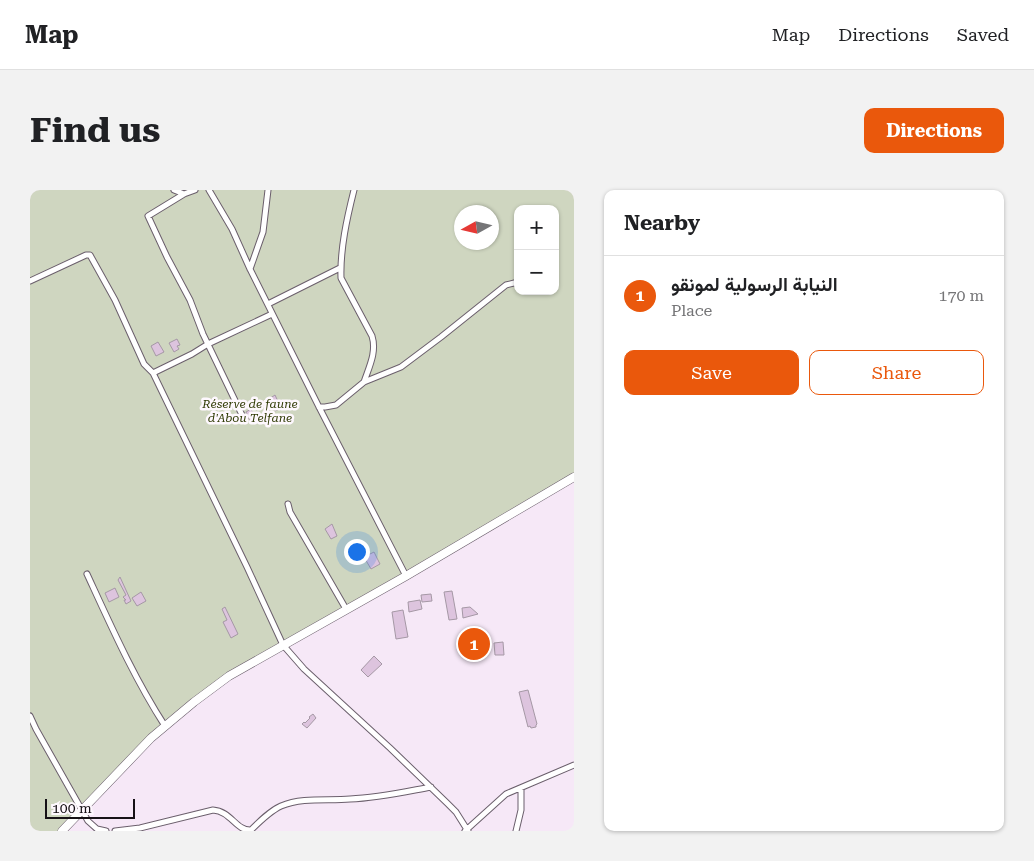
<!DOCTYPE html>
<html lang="en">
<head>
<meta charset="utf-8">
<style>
	body { margin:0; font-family:"Roboto Serif",Vazirmatn,serif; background:#f2f2f2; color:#202124 }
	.controls { position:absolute; right:15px; top:15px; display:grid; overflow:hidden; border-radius:10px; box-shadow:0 1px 4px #0004 }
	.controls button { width:45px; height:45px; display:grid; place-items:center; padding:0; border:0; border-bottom:1px solid #e0e0e0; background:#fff; color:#202124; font:25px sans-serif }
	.compass { position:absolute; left:424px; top:15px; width:45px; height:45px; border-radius:50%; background:#fff; box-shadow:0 1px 4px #0004; rotate:262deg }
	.scale { position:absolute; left:15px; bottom:12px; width:90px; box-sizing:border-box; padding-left:5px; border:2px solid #161116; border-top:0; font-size:14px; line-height:18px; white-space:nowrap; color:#161116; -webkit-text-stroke:4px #fef8fe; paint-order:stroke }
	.you { position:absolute; left:326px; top:361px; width:18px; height:18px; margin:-12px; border:4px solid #fff; border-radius:50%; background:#1a73e8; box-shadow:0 0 0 8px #1a73e833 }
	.badge { display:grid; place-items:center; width:32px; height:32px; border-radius:50%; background:#ea580c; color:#fff; font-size:16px; font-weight:700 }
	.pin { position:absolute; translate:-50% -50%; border:2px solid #fff; box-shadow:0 1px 5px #0006 }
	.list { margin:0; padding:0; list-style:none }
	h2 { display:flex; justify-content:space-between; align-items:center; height:65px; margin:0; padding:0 20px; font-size:21px }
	h2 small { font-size:16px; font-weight:400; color:#757577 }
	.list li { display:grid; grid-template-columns:32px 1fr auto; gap:15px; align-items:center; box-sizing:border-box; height:80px; padding:0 20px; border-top:1px solid #e0e0e0 }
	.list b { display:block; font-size:19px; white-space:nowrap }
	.list p { margin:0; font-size:16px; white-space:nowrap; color:#757577 }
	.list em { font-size:16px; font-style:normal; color:#757577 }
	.actions { display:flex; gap:10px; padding:15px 20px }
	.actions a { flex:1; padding:11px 0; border:1px solid #ea580c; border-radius:10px; text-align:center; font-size:18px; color:#ea580c }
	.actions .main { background:#ea580c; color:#fff }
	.map { position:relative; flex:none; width:544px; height:641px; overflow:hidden; border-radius:10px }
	header { display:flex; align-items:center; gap:30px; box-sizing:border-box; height:70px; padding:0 25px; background:#fff; border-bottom:1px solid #e0e0e0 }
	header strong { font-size:24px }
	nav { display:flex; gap:28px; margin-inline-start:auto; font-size:18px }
	.intro { display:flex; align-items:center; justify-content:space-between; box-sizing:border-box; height:120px; padding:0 30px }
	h1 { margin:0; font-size:35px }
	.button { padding:12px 22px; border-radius:10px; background:#ea580c; color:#fff; font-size:18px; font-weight:700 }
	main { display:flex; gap:30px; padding:0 30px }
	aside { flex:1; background:#fff; border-radius:10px; box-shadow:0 1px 4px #0004 }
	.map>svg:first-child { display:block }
	.green { fill:#cfd6c0; fill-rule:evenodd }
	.building { fill:#ddc4de; stroke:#a598a5 }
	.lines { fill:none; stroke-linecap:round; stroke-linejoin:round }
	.minor-casing { stroke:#6b5f6c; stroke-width:7 }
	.primary-casing { stroke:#6b5f6c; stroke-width:9 }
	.minor { stroke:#fff; stroke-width:5 }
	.primary { stroke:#fff; stroke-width:8 }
	.labels { text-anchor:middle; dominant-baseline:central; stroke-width:5; stroke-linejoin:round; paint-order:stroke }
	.park-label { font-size:12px; font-style:italic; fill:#313c06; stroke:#fef8fe }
</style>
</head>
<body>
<header>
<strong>Map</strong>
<nav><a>Map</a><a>Directions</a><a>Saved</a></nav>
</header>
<div class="intro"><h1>Find us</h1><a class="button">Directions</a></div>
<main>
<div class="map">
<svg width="544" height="641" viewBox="0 0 544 641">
	<rect width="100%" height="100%" fill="#f6e8f7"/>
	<path class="green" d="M 0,0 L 544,0 L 544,287 L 208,480 L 135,536 L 32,641 L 0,641 ZM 488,19 L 525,19 L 525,101 L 488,101 ZM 432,22 L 462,22 L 462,52 L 432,52 Z"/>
	<path class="building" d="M 147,149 L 150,155 L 147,156 L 149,159 L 144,162 L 139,153 Z
		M 128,152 L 134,162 L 126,166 L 121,156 Z
		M 245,205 L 251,218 L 245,221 L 239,209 Z
		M 221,219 L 226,231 L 221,233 L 216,222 Z
		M 302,334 L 307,346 L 301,349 L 295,339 Z
		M 344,362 L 350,374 L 341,379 L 334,367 Z
		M 90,387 L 101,411 L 96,414 L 94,410 L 96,410 L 93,407 L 96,405 L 88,390 Z
		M 85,398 L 89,407 L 79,412 L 75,403 Z
		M 422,401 L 427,429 L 419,430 L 414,402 Z
		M 111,402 L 116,411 L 107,416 L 102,408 Z
		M 401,404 L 402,411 L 392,412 L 391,405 Z
		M 390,410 L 392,419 L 379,422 L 378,412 Z
		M 195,417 L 208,444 L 201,448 L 193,432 L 197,430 L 192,419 Z
		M 440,417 L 448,424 L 433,428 L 432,418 Z
		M 373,420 L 378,447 L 366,449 L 362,422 Z
		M 442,442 L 447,442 L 447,444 L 450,444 L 449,463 L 439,463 L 439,444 L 442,444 Z
		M 473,452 L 474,465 L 465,465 L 464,453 Z
		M 344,466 L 352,474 L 338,487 L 331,480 Z
		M 498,500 L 507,534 L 506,535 L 506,537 L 501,538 L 500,536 L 498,537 L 489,502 Z
		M 283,524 L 286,528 L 277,538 L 272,534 L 274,532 L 275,533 L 280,528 L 279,527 Z"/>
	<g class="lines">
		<defs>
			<path id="minor" d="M 144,0 L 154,4
				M 165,0 L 154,4 L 118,26 L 137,67 L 160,110 L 173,144 L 213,227
				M 179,0 L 202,39 L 220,79 L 289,217 L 376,386
				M 324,0 C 317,28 310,59 311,88 L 342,146 C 347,162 339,177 334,192
				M 220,79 L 233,42 L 238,0
				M 0,91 L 56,65 L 60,65 L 85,110 L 114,174 L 123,183 L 162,164 L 178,154 L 242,124
				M 238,114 L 310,78
				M 123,183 L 217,377 L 253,455 L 274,479 L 360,558 L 417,613 L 426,622 L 438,641
				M 289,217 L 295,217 L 306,215 L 334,192 L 371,177 L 411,147 L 476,95 L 488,92
				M 258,314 L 260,322 L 316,419
				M 57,384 C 81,436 104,488 135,536
				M 0,526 L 6,539 L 58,631 L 67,639 L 76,641
				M 85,641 L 110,638 L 183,620 C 201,621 206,641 221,640 C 230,631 240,621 251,616 C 273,607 298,611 320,609 C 348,608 374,602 401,597
				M 435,641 L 476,604 L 544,575
				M 486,641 L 491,620 L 491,598"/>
			<path id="primary" d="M 32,641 L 121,548 L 164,512 L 199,486 L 376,386 L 544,287"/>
		</defs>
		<use href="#minor" class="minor-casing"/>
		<use href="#primary" class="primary-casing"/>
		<use href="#minor" class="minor"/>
		<use href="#primary" class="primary"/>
	</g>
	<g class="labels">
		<g class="park-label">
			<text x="220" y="214">Réserve de faune<tspan x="220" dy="14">d'Abou Telfane</tspan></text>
		</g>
	</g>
</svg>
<div class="controls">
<button>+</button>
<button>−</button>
</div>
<svg class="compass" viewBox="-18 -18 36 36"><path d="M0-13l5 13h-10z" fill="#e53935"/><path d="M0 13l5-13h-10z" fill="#757577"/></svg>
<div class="scale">100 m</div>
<div class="you"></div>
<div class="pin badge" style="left:444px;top:454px">1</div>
</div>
<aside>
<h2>Nearby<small></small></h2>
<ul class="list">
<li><span class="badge">1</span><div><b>النيابة الرسولية لمونقو</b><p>Place</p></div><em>170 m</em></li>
</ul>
<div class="actions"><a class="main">Save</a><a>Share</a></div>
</aside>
</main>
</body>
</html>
